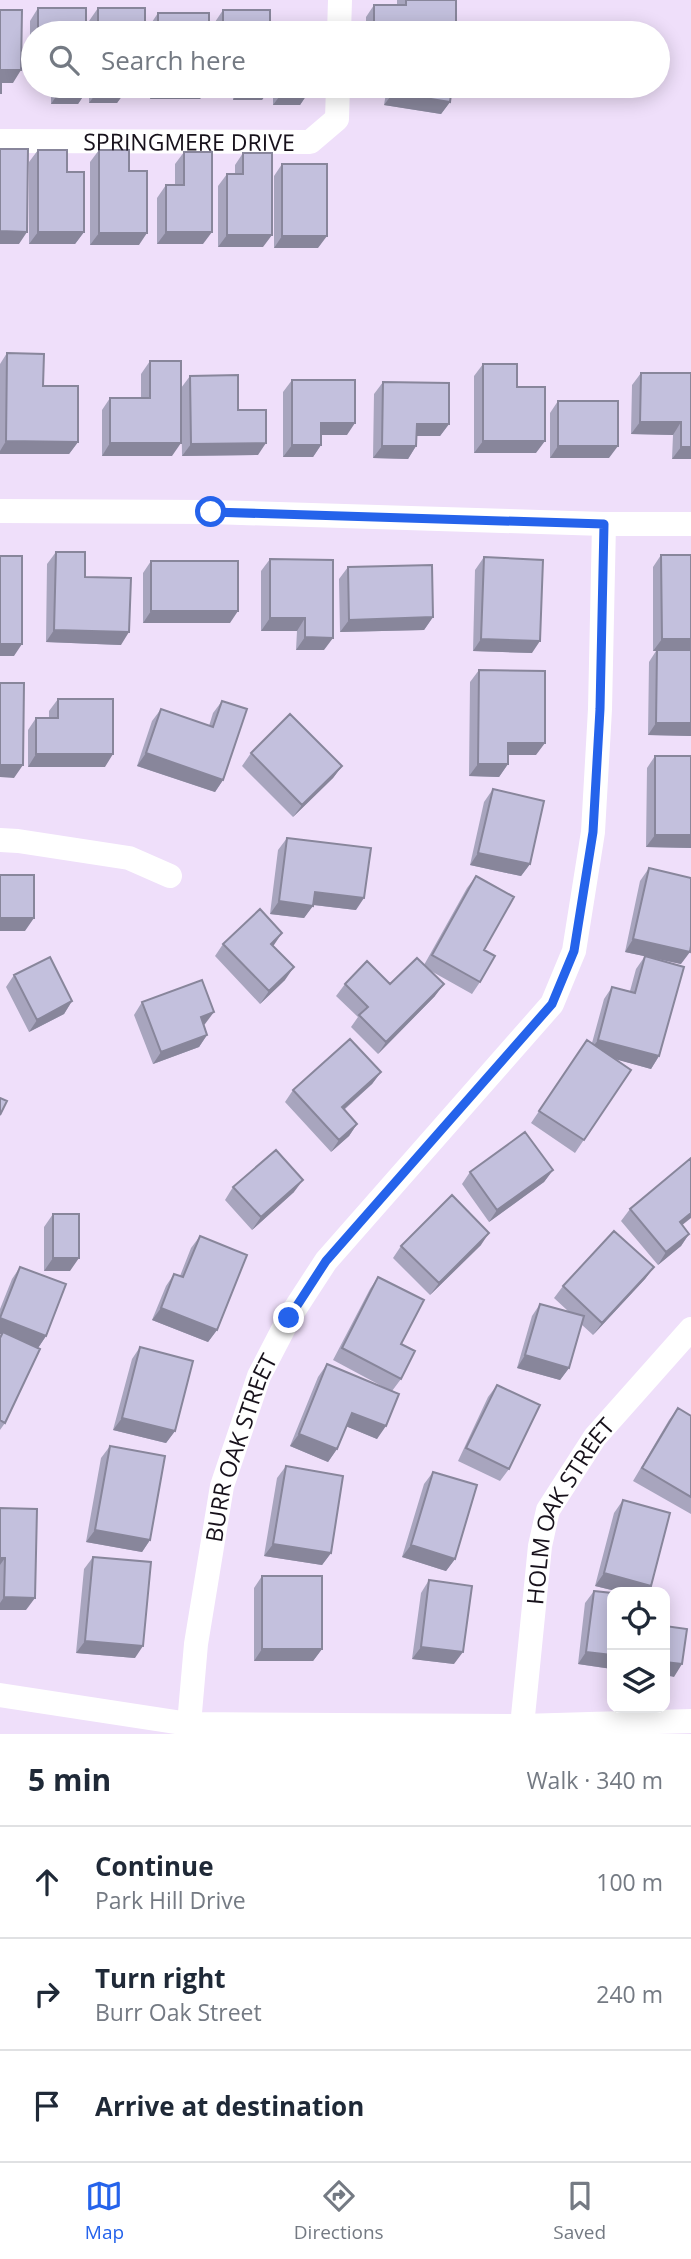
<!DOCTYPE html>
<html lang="en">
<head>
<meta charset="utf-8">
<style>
	body { margin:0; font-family:"Open Sans",sans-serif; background:#f2f2f3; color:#1f2937 }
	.controls { position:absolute; right:21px; bottom:21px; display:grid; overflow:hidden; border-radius:14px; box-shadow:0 4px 18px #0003 }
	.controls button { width:63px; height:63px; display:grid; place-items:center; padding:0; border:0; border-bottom:2px solid #e0e1e3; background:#fff; color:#1f2937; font:35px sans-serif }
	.stop { position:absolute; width:21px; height:21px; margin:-16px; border:5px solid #2563eb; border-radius:50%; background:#fff }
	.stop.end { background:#2563eb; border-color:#fff; box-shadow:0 2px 7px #0008 }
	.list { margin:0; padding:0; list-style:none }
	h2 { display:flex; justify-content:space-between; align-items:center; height:91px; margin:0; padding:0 28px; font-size:30px }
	h2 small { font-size:23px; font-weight:400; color:#747a83 }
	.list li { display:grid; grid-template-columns:46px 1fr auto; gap:21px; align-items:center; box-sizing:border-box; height:112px; padding:0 28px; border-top:2px solid #e0e1e3 }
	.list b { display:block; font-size:26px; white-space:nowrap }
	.list p { margin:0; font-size:23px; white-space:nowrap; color:#747a83 }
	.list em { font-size:23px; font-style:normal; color:#747a83 }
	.icon { flex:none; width:38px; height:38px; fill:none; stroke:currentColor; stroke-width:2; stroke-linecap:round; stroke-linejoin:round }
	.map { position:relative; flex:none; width:691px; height:1734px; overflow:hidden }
	.search { position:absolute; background:#fff; box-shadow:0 4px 18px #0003; left:21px; right:21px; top:21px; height:77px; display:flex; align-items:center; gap:18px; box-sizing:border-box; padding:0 24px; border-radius:38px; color:#747a83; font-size:26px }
	.sheet { height:427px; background:#fff }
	nav { display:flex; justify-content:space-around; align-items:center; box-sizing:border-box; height:98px; border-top:2px solid #e0e1e3; background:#fff; font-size:19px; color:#747a83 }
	nav a { display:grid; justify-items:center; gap:4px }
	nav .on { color:#2563eb }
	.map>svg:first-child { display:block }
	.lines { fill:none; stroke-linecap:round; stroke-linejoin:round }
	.minor { stroke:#fff; stroke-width:24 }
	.wall { fill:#a8a5be }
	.shaded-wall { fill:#88869b }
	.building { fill:#c3c0dd; stroke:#88869b; stroke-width:2 }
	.route { stroke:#2563eb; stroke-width:9 }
	.labels { text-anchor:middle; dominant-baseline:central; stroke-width:6; stroke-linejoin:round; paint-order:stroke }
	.street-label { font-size:23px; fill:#17111b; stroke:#efdffa }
</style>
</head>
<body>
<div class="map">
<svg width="691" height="1734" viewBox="0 0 691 1734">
	<rect width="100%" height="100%" fill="#efdffa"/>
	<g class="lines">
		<g class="minor">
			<path d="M 339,33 L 340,0"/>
			<path id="s1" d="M 0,141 L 310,142 L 337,119 L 338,86"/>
			<path d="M 0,511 L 211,512 L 604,524 L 691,524"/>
			<path d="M 0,840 L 18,841 L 129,858 L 170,876"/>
			<path d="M 0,1695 L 189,1724 L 522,1726 L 691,1721"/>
			<path id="s2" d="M 189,1724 L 196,1644 L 222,1486 L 259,1376 L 289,1318 L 326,1261 L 552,1004 L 574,951 L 593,832 L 600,709 L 604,524"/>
			<path id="s3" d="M 522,1726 L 540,1546 L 548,1510 L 595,1437 L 691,1329"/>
		</g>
	</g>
	<path class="wall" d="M 397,0 L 456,0 L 456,33 L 366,33 L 366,17 L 374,5 L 397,5 Z
		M 38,8 L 86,33 L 33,33 L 33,74 L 30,74 L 30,21 Z
		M 98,8 L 145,33 L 89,33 L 89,21 Z
		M 223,10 L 270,33 L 215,33 L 215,22 Z
		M 158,13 L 209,33 L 150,33 L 150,25 Z
		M 282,23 L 319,33 L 275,33 Z
		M 51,86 L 86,86 L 86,92 L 78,104 L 51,104 Z
		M 89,86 L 126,86 L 117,103 L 89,103 Z
		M 150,86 L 209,86 L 200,99 L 150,99 Z
		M 233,86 L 270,86 L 270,88 L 262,100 L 233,100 Z
		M 273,86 L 308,86 L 308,93 L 300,105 L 273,105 Z
		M 379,86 L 452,86 L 450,102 L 441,114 L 384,105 L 387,87 Z
		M 38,150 L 67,172 L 84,232 L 75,244 L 29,244 L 29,162 Z
		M 99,150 L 129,171 L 139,245 L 90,245 L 90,162 Z
		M 184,152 L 203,244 L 157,244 L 157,198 L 166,185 L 175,185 L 175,164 Z
		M 243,153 L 263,247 L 218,247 L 218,186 L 227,174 L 235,174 L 235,165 Z
		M 282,164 L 318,248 L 274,248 L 274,176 Z
		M 7,353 L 78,442 L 69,454 L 0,454 L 0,364 Z
		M 150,361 L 172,456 L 102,456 L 102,410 L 110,398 L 141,398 L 141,374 Z
		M 483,364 L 517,387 L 536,453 L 474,453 L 474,376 Z
		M 641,373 L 691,373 L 691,459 L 672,459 L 673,435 L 631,434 L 632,385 Z
		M 190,376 L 238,410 L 258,455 L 182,456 L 181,388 Z
		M 292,380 L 347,435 L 321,435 L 321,445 L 313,457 L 283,457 L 283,392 Z
		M 383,382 L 449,424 L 440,436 L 416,436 L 416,446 L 408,459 L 373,458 L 374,394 Z
		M 558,401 L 609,458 L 550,458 L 550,413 Z
		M 56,552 L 121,645 L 46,642 L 47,564 Z
		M 661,555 L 691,736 L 648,735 L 649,662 L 656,651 L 653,651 L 653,567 Z
		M 484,557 L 532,653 L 473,651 L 475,570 Z
		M 270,559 L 324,650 L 296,650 L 297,631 L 261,631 L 261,571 Z
		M 151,561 L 230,623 L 143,623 L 143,573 Z
		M 348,567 L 433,617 L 424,630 L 340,632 L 339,579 Z
		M 479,670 L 536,755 L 508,755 L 508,764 L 499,777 L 469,776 L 470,682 Z
		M 58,699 L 105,767 L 28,767 L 28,730 L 36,718 L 49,718 L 49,711 Z
		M 222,701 L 223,780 L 215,792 L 137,766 L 152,721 L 161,709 L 209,726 L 213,713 Z
		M 251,753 L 342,766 L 333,778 L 293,817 L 242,766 Z
		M 655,756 L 691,848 L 646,847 L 647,768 Z
		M 493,789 L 530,864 L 521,876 L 470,865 L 484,802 Z
		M 287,838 L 356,910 L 313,905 L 304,918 L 270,914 L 278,850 Z
		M 649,868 L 681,964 L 625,952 L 640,881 Z
		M 476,876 L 484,950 L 480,982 L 472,994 L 431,971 L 435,996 L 378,1054 L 351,1027 L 358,1017 L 336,996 L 345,984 L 390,984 L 424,965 L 467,888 Z
		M 223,944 L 273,946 L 285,980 L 260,1004 L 215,956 Z
		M 645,956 L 659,1056 L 651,1069 L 616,1059 L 631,1070 L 575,1153 L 531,1123 L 587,1040 L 592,1043 L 604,999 L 612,987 L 630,991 L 636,969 Z
		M 14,975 L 72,1001 L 64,1014 L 29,1032 L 6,987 Z
		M 142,1002 L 205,1024 L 204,1025 L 207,1035 L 199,1047 L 153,1064 L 134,1015 Z
		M 381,1072 L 372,1084 L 344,1110 L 357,1124 L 349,1136 L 331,1152 L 285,1102 L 293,1090 Z
		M 553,1170 L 544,1182 L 489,1222 L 462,1184 L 470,1172 Z
		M 233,1187 L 294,1192 L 252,1230 L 225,1200 Z
		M 630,1209 L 682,1225 L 689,1234 L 681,1246 L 658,1265 L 621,1221 Z
		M 53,1214 L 70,1271 L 44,1271 L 44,1227 Z
		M 200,1236 L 217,1330 L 208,1342 L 152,1320 L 166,1286 L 174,1274 L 180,1276 L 191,1248 Z
		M 481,1245 L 430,1295 L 393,1258 L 401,1246 Z
		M 20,1267 L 46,1336 L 38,1348 L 5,1423 L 0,1430 L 0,1336 L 1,1334 L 0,1334 L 0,1309 L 12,1279 Z
		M 654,1267 L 645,1279 L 593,1335 L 581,1324 L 569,1368 L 560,1380 L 517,1368 L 532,1316 L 540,1304 L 568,1311 L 554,1298 L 563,1286 Z
		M 378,1277 L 401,1344 L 401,1379 L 392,1391 L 377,1439 L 346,1426 L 337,1449 L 328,1462 L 290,1446 L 318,1377 L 327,1364 L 389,1390 L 333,1360 L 370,1289 Z
		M 140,1347 L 175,1431 L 166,1443 L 113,1430 L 132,1359 Z
		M 497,1385 L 509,1469 L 500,1481 L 458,1461 L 488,1397 Z
		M 678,1408 L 691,1416 L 691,1514 L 633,1481 L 669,1420 Z
		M 110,1446 L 150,1540 L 142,1552 L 86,1542 L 101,1458 Z
		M 286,1466 L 331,1553 L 322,1565 L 264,1556 L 277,1478 Z
		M 433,1472 L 455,1559 L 446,1571 L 402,1557 L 424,1484 Z
		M 623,1500 L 651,1586 L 647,1592 L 620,1592 L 595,1586 L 614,1513 Z
		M 0,1508 L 26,1610 L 0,1610 Z
		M 93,1557 L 135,1658 L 76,1653 L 84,1569 Z
		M 262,1576 L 322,1649 L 313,1661 L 254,1661 L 254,1588 Z
		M 429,1580 L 454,1664 L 412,1659 L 421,1593 Z
		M 594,1591 L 612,1593 L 612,1669 L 578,1664 L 585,1603 Z"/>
	<path class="shaded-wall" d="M 1,70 L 21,70 L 13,83 L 0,83 Z
		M 158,86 L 209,86 L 200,99 L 150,99 Z
		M 241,88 L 270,88 L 262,100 L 233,100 Z
		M 98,91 L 126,91 L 117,103 L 89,103 Z
		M 59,92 L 86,92 L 78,104 L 51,104 Z
		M 282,93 L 308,93 L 300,105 L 273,105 Z
		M 393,93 L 450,102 L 441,114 L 384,105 Z
		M 0,231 L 27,232 L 19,244 L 0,244 Z
		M 38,232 L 84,232 L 75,244 L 29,244 Z
		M 166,232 L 212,232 L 203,244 L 157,244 Z
		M 99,233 L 147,233 L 139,245 L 90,245 Z
		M 227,235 L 272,235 L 263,247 L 218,247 Z
		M 282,236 L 327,236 L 318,248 L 274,248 Z
		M 640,422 L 681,422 L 673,435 L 631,434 Z
		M 321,423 L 355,423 L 347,435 L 313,435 Z
		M 417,424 L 449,424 L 440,436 L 408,436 Z
		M 6,441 L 78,442 L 69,454 L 0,454 L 0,451 Z
		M 483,441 L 545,441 L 536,453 L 474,453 Z
		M 110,443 L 181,443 L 172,456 L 102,456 Z
		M 266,443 L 258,455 L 182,456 L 191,444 Z
		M 292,445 L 321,445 L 313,457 L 283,457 Z
		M 382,446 L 416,446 L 408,459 L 373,458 Z
		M 558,446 L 618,446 L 609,458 L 550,458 Z
		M 681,447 L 691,447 L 691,459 L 672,459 Z
		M 151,611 L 238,611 L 230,623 L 143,623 Z
		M 433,617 L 424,630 L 340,632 L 349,620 Z
		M 270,618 L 305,618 L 297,631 L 261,631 Z
		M 54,630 L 129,632 L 121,645 L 46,642 Z
		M 305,637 L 333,638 L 324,650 L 296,650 Z
		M 481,639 L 540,641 L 532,653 L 473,651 Z
		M 662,639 L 691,639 L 691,651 L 653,651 Z
		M 0,644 L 22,644 L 14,656 L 0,656 Z
		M 656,723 L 691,723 L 691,736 L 648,735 Z
		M 508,743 L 545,743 L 536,755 L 499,755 Z
		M 146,753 L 223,780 L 215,792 L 137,766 Z
		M 36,754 L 113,754 L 105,767 L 28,767 Z
		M 478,764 L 508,764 L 499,777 L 469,776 Z
		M 0,765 L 23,765 L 14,778 L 0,777 Z
		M 342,766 L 333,778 L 293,817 L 302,805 Z
		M 655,835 L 691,835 L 691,848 L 646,847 Z
		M 478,853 L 530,864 L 521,876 L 470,865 Z
		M 315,892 L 364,898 L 356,910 L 306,904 Z
		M 279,901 L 313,906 L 304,918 L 270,914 Z
		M 0,918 L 34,918 L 25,931 L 0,931 Z
		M 282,933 L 274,945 L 262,956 L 271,944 Z
		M 633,939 L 690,952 L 681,964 L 625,952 Z
		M 294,967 L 285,980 L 260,1004 L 269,991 Z
		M 444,984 L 435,996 L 378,1054 L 386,1042 Z
		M 72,1001 L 64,1014 L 29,1032 L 37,1020 Z
		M 214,1012 L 205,1024 L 192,1029 L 201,1017 Z
		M 207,1035 L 199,1047 L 153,1064 L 161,1052 Z
		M 598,1040 L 659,1056 L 651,1069 L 589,1052 Z
		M 381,1072 L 372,1084 L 333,1119 L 342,1107 Z
		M 357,1124 L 349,1136 L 331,1152 L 339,1140 Z
		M 553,1170 L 544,1182 L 489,1222 L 497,1210 Z
		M 303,1180 L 294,1192 L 252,1230 L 261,1217 Z
		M 691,1213 L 691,1218 L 671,1234 L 680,1222 Z
		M 489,1233 L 481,1245 L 430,1295 L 439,1283 Z
		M 689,1234 L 681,1246 L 658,1265 L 666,1252 Z
		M 53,1258 L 79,1258 L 70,1271 L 44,1271 Z
		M 654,1267 L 645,1279 L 593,1335 L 602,1323 Z
		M 161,1308 L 217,1330 L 208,1342 L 152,1320 Z
		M 0,1318 L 46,1336 L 38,1348 L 0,1334 Z
		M 525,1355 L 569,1368 L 560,1380 L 517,1368 Z
		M 352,1413 L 386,1426 L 377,1439 L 343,1425 Z
		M 122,1418 L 175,1431 L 166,1443 L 113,1430 Z
		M 299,1434 L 337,1449 L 328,1462 L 290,1446 Z
		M 95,1530 L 150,1540 L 142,1552 L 86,1542 Z
		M 273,1544 L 331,1553 L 322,1565 L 264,1556 Z
		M 411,1545 L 455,1559 L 446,1571 L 402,1557 Z
		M 0,1558 L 5,1558 L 0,1565 Z
		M 604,1573 L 651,1586 L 647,1592 L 620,1592 L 595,1586 Z
		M 4,1597 L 35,1598 L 26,1610 L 0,1610 L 0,1603 Z
		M 85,1641 L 143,1646 L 135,1658 L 76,1653 Z
		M 421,1647 L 463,1652 L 454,1664 L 412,1659 Z
		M 262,1649 L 322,1649 L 313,1661 L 254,1661 Z
		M 586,1652 L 612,1655 L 612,1669 L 578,1664 Z
		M 665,1662 L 682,1664 L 674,1677 L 665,1675 Z"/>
	<path class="building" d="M 406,0 L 456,0 L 456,33 L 374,33 L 374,5 L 406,5 Z
		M 38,8 L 86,8 L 86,33 L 38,33 Z
		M 98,8 L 145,8 L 145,33 L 98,33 Z
		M 0,10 L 22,10 L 21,70 L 1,70 L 1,93 L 0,93 Z
		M 223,10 L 270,10 L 270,33 L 223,33 Z
		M 158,13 L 209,13 L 209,33 L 158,33 Z
		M 282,23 L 319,23 L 319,33 L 282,33 Z
		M 59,86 L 86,86 L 86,92 L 59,92 Z
		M 98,86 L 126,86 L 126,91 L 98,91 Z
		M 241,86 L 270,86 L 270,88 L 241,88 Z
		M 282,86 L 308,86 L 308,93 L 282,93 Z
		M 394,86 L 452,86 L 450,102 L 393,93 Z
		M 0,149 L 28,149 L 27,232 L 0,231 Z
		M 38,150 L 67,150 L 67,172 L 84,172 L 84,232 L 38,232 Z
		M 99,150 L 129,150 L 129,171 L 147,171 L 147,233 L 99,233 Z
		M 184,152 L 212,152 L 212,232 L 166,232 L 166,185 L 184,185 Z
		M 243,153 L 272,153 L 272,235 L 227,235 L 227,174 L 243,174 Z
		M 282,164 L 327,164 L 327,236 L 282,236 Z
		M 7,353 L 44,354 L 43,386 L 78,386 L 78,442 L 6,441 Z
		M 150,361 L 181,361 L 181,443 L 110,443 L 110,398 L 150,398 Z
		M 483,364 L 517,364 L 517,387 L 545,387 L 545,441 L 483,441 Z
		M 641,373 L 691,373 L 691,447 L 681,447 L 681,422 L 640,422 Z
		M 238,375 L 238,410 L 266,410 L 266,443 L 191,444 L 190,376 Z
		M 292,380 L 355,380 L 355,423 L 321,423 L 321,445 L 292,445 Z
		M 383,382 L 449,383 L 449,424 L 417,424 L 416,446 L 382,446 Z
		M 558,401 L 618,401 L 618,446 L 558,446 Z
		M 56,552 L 85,552 L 85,577 L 131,578 L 129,632 L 54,630 Z
		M 661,555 L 691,555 L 691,639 L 662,639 Z
		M 0,556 L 22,556 L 22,644 L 0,644 Z
		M 484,557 L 543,560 L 540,641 L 481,639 Z
		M 270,559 L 333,560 L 333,638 L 305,637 L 305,618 L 270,618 Z
		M 151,561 L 238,561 L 238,611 L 151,611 Z
		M 432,565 L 433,617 L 349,620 L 348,567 Z
		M 657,650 L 691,650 L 691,723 L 656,723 Z
		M 479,670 L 545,671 L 545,743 L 508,743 L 508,764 L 478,764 Z
		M 0,683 L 24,683 L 23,765 L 0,765 Z
		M 58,699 L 113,699 L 113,754 L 36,754 L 36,718 L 58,718 Z
		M 222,701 L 247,709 L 223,780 L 146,753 L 161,709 L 213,727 Z
		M 290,714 L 342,766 L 302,805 L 251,753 Z
		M 655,756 L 691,756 L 691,835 L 655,835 Z
		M 493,789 L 544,801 L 530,864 L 478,853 Z
		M 287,838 L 371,848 L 364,898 L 315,892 L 313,906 L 279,901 Z
		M 649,868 L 691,878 L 691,946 L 690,952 L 633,939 Z
		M 0,875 L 34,875 L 34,918 L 0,918 Z
		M 476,876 L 514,897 L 484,950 L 495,956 L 480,982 L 432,955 Z
		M 260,909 L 282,933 L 271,944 L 294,967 L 269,991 L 223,944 Z
		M 645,956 L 684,967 L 659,1056 L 598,1040 L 612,987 L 635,993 Z
		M 50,957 L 72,1001 L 37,1020 L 14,975 Z
		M 417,958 L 444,984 L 386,1042 L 359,1015 L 368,1007 L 345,984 L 367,961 L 390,984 Z
		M 202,980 L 214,1012 L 201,1017 L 207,1035 L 161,1052 L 142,1002 Z
		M 350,1039 L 381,1072 L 342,1107 L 357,1124 L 339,1140 L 293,1090 Z
		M 587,1040 L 631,1070 L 584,1140 L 539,1111 Z
		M 0,1098 L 7,1101 L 0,1115 Z
		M 525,1132 L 553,1170 L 497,1210 L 470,1172 Z
		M 276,1150 L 303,1180 L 261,1217 L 233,1187 Z
		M 691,1158 L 691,1213 L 680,1222 L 689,1234 L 666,1252 L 630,1209 Z
		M 452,1195 L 489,1233 L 439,1283 L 401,1246 Z
		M 53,1214 L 79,1214 L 79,1258 L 53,1258 Z
		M 614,1231 L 654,1267 L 602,1323 L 563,1286 Z
		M 200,1236 L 247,1255 L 217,1330 L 161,1308 L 174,1274 L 183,1277 Z
		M 20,1267 L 66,1284 L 46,1336 L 0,1318 Z
		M 378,1277 L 424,1300 L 401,1344 L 415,1351 L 401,1379 L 342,1348 Z
		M 540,1304 L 584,1316 L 569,1368 L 525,1355 Z
		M 3,1332 L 40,1349 L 5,1423 L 0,1420 L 0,1338 Z
		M 140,1347 L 193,1361 L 175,1431 L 122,1418 Z
		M 327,1364 L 399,1394 L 386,1426 L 352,1413 L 337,1449 L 299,1434 Z
		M 497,1385 L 540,1405 L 509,1469 L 466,1448 Z
		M 678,1408 L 691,1416 L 691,1497 L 642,1468 Z
		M 110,1446 L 165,1456 L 150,1540 L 95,1530 Z
		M 286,1466 L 343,1476 L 331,1553 L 273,1544 Z
		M 433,1472 L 477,1485 L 455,1559 L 411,1545 Z
		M 623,1500 L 670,1513 L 651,1586 L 604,1573 Z
		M 0,1508 L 37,1509 L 35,1598 L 4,1597 L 5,1558 L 0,1558 Z
		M 93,1557 L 151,1562 L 143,1646 L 85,1641 Z
		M 262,1576 L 322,1576 L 322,1649 L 262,1649 Z
		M 429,1580 L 472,1586 L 463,1652 L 421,1647 Z
		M 594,1591 L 612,1593 L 612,1655 L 586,1652 Z
		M 665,1626 L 687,1629 L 682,1664 L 665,1662 Z"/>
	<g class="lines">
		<path class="route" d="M 211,512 L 604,524 L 600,709 L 593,832 L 574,951 L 552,1004 L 326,1261 L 289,1318"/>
	</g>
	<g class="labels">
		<g class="street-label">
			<text stroke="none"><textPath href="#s1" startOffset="189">SPRINGMERE DRIVE</textPath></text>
			<text stroke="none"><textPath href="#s2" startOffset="282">BURR OAK STREET</textPath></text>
			<text stroke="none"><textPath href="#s3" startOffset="224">HOLM OAK STREET</textPath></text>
		</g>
	</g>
</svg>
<div class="controls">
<button><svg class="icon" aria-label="locate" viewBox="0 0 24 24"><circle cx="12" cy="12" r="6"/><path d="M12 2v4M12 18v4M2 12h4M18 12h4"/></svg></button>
<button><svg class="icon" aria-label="layers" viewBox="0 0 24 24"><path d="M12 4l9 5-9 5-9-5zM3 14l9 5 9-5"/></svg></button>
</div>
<div class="stop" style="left:211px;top:512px"></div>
<div class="stop end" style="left:289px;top:1318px"></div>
<div class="search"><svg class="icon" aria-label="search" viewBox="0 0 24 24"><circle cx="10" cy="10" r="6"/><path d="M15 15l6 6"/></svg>Search here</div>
</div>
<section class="sheet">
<h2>5 min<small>Walk · 340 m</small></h2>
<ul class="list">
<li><svg class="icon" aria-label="ahead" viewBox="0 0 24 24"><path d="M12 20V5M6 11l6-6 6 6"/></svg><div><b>Continue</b><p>Park Hill Drive</p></div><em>100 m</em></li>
<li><svg class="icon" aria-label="right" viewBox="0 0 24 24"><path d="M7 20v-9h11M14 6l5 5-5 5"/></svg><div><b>Turn right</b><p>Burr Oak Street</p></div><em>240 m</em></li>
<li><svg class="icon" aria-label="arrive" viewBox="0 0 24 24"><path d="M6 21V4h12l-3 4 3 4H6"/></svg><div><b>Arrive at destination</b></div></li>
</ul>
</section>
<nav>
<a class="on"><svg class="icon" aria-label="map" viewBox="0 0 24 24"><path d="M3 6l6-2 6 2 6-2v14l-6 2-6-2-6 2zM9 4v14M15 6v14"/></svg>Map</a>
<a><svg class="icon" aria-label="directions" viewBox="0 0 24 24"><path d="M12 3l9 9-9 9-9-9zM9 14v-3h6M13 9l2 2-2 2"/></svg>Directions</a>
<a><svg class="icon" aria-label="saved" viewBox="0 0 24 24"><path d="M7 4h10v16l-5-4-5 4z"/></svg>Saved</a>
</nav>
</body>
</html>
